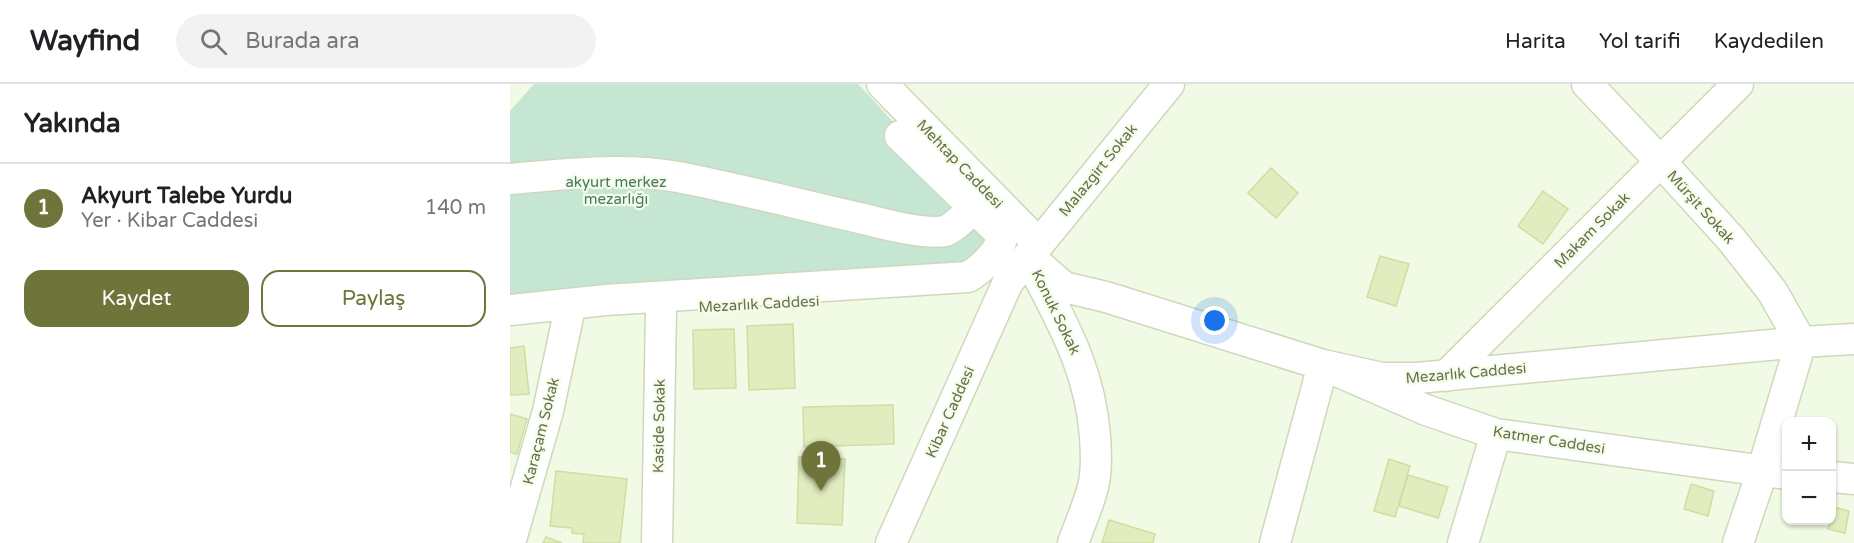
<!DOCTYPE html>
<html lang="tr">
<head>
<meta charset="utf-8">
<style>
	body { margin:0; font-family:"Varela Round",sans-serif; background:#f2f2f2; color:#202124 }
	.controls { position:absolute; right:18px; bottom:18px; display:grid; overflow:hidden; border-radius:12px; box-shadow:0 2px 4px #0004 }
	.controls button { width:54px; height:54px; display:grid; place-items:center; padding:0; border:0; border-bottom:2px solid #e0e0e0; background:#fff; color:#202124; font:30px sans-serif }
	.you { position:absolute; left:705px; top:237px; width:21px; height:21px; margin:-15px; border:4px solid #fff; border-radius:50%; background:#1a73e8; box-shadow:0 0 0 9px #1a73e833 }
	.badge { display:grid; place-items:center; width:39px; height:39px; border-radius:50%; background:#6f743a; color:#fff; font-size:20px; font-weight:700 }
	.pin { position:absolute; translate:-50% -50px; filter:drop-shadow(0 2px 3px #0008) }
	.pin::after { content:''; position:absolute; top:32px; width:21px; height:18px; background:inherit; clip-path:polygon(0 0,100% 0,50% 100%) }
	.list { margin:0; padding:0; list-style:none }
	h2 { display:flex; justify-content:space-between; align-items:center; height:78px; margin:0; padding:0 24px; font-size:26px }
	h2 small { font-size:20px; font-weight:400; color:#757577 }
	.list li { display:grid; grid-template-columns:39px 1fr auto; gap:18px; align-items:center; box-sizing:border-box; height:90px; padding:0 24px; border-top:2px solid #e0e0e0 }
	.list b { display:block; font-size:22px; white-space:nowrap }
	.list p { margin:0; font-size:20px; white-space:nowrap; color:#757577 }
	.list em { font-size:20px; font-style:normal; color:#757577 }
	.actions { display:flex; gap:12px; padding:18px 24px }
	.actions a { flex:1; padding:14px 0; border:2px solid #6f743a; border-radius:18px; text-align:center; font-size:21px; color:#6f743a }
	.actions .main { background:#6f743a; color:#fff }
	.icon { flex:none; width:33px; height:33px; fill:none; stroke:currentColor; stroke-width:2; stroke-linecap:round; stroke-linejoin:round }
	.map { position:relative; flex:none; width:1344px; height:459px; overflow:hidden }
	header { display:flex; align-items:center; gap:36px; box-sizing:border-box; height:84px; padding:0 30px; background:#fff; border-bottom:2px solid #e0e0e0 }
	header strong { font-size:28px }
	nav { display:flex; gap:33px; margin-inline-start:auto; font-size:21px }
	.search { width:420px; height:54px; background:#f2f2f2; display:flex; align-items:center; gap:15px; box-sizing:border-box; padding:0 21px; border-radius:33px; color:#757577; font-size:22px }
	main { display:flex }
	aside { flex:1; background:#fff }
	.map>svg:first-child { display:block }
	.green { fill:#c4e6d3 }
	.building { fill:#e1edbf; stroke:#d0dea1; stroke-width:1.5 }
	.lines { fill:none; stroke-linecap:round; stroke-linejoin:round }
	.minor-casing { stroke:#cfd8bc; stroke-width:33 }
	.minor { stroke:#fff; stroke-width:30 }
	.labels { text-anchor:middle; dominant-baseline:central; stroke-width:4.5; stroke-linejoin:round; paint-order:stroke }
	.street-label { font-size:15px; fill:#69704c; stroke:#f4fdea }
	.park-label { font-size:15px; fill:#487a64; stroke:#f4fdea }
</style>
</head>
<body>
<header>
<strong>Wayfind</strong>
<div class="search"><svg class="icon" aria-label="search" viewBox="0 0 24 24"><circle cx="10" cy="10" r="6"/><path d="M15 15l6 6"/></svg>Burada ara</div>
<nav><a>Harita</a><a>Yol tarifi</a><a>Kaydedilen</a></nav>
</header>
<main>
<aside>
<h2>Yakında<small></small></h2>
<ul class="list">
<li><span class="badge">1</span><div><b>Akyurt Talebe Yurdu</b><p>Yer · Kibar Caddesi</p></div><em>140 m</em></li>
</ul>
<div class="actions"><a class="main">Kaydet</a><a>Paylaş</a></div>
</aside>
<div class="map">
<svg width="1344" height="459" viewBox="0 0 1344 459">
	<rect width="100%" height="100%" fill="#f0fae4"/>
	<path class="green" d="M 24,0 L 348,0 L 490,153 L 457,190 L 0,223 L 0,27 Z"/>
	<path class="building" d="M 761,84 L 788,109 L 766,134 L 738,109 Z
		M 1033,107 L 1058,125 L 1033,160 L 1008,142 Z
		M 870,172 L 899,180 L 886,222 L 857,213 Z
		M 283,240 L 285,304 L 239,306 L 237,242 Z
		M 224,245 L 226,304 L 184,305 L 183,246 Z
		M 14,262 L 19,310 L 0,311 L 0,264 Z
		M 383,321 L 384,360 L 294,363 L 293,323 Z
		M 0,330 L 17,335 L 7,370 L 0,368 Z
		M 289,373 L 335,375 L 332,441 L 287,439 Z
		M 879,375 L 900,382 L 885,433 L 864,427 Z
		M 46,387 L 117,395 L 110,459 L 73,459 L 74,450 L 62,449 L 62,444 L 40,442 Z
		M 898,391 L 938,403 L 928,434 L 889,422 Z
		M 1181,400 L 1204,407 L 1198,432 L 1174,425 Z
		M 1323,423 L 1339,427 L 1335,449 L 1318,445 Z
		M 599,436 L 645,450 L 643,459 L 592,459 Z
		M 36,453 L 52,459 L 33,459 Z"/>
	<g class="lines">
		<defs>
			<path id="minor" d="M 372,0 L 528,159
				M 1077,0 L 1150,77 L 1221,155 L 1262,207 L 1291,258 L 1252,388 L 1228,459
				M 0,95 C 54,90 114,83 168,93 C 230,105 292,121 354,135 C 373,140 417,151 435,147 C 443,146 470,117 480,110
				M 518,172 L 554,203 L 596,213 L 813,281 L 872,294 L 907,294 L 1291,258 L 1344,255
				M 525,186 C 554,242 580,287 585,352 C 586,369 587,386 583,403 C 578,422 570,440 563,459
				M 0,226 L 96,216 L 458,193 C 470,186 493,166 492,151 L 390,52
				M 936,292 L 1228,0
				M 1322,393 L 1344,395
				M 0,459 L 38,327 L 58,233
				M 147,459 L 151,225
				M 381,459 L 498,198 L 659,0
				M 765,459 L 813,281 L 916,326 L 986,350 L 1276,390
				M 953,459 L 986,350"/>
		</defs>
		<use href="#minor" class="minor-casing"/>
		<use href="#minor" class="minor"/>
	</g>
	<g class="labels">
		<g class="street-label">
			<text transform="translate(450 80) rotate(46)">Mehtap Caddesi</text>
			<text transform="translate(588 86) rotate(-51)">Malazgirt Sokak</text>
			<text transform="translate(1191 123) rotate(48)">Mürşit Sokak</text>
			<text transform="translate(1082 146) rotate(-45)">Makam Sokak</text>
			<text transform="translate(249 220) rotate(-3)">Mezarlık Caddesi</text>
			<text transform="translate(546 228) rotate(64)">Konuk Sokak</text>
			<text transform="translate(956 289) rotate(-5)">Mezarlık Caddesi</text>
			<text transform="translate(440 328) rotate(-66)">Kibar Caddesi</text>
			<text transform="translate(149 342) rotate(-89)">Kaside Sokak</text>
			<text transform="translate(31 347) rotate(-76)">Karaçam Sokak</text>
			<text transform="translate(1039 356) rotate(9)">Katmer Caddesi</text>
		</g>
		<g class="park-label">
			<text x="106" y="98">akyurt merkez<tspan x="106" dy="17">mezarlığı</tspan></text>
		</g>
	</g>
</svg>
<div class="controls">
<button>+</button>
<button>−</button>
</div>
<div class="you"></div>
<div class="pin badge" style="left:311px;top:407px">1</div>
</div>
</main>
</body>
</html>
